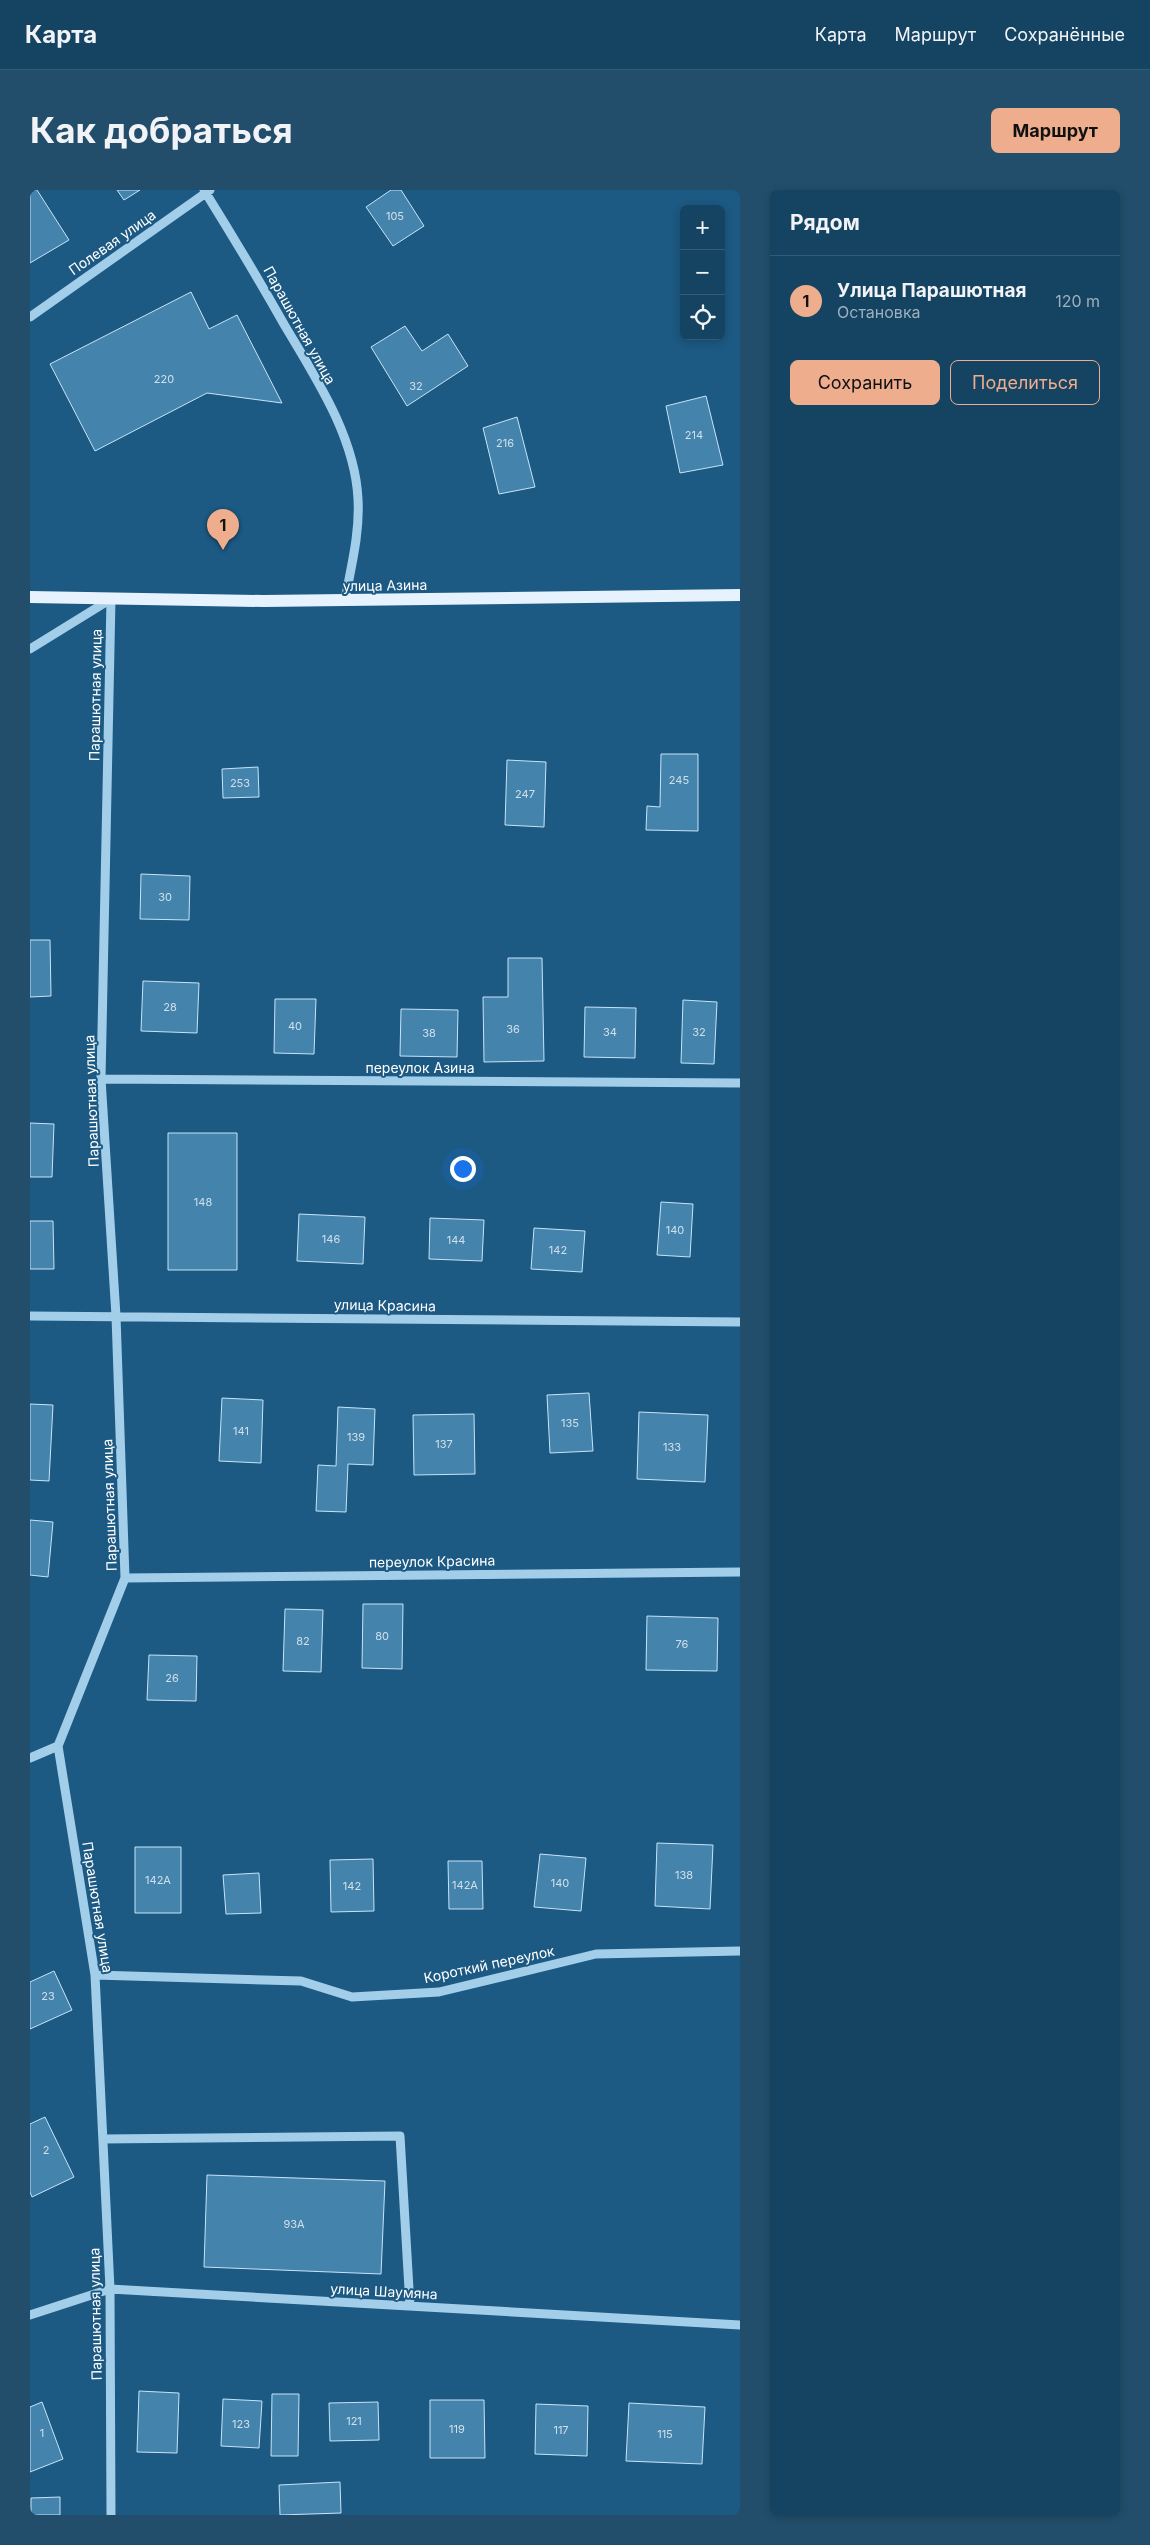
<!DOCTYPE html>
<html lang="ru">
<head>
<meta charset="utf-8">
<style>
	body { margin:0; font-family:Inter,sans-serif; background:#224e6b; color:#f1f3f6 }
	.controls { position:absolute; right:15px; top:15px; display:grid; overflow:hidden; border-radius:8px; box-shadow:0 2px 8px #0003 }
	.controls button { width:45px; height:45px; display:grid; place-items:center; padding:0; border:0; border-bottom:1px solid #345c77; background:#154362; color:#f1f3f6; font:25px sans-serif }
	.you { position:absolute; left:432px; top:978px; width:18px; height:18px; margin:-12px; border:4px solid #fff; border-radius:50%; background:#1a73e8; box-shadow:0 0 0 8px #1a73e833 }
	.badge { display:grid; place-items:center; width:32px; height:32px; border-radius:50%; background:#eead8d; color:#111; font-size:16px; font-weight:700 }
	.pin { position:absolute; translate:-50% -41px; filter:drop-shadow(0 1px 2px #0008) }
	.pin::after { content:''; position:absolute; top:26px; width:18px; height:15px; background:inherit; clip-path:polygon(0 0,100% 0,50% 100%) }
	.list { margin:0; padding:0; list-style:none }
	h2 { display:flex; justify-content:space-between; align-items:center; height:65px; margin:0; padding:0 20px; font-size:21px }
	h2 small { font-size:16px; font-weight:400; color:#9db0be }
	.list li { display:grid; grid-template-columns:32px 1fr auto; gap:15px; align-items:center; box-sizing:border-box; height:90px; padding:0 20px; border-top:1px solid #345c77 }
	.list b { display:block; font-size:19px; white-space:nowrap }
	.list p { margin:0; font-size:16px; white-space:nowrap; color:#9db0be }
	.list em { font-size:16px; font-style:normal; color:#9db0be }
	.actions { display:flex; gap:10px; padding:15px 20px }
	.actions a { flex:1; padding:11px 0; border:1px solid #eead8d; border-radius:8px; text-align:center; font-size:18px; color:#eead8d }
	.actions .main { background:#eead8d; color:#111 }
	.icon { flex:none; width:28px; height:28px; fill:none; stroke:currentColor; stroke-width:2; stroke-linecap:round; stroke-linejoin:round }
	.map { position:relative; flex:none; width:710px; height:2325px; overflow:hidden; border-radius:8px }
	header { display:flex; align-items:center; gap:30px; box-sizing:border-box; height:70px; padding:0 25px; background:#154362; border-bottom:1px solid #345c77 }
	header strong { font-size:24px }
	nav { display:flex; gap:28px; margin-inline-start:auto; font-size:18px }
	.intro { display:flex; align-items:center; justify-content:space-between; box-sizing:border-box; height:120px; padding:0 30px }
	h1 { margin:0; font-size:35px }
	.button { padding:12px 22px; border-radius:8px; background:#eead8d; color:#111; font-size:18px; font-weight:700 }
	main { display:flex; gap:30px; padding:0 30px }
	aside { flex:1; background:#154362; border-radius:8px; box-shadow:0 2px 8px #0003 }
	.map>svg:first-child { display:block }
	.building { fill:#4483ac; stroke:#c7e4f8 }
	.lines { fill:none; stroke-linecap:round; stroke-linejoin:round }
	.minor { stroke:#a2ceea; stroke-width:9 }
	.major { stroke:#e6f3fe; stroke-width:12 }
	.labels { text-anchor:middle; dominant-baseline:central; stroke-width:4; stroke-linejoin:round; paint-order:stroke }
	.number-label { font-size:11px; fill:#d0e0ea }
	.street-label { font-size:14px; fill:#fff; stroke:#1c5983 }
</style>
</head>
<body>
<header>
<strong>Карта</strong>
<nav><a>Карта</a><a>Маршрут</a><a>Сохранённые</a></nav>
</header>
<div class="intro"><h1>Как добраться</h1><a class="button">Маршрут</a></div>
<main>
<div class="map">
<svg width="710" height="2325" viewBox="0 0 710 2325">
	<rect width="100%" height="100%" fill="#1c5983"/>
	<path class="building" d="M 0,0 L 7,0 L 39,50 L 0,73 Z
		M 87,0 L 110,0 L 94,10 Z
		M 361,0 L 371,0 L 394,36 L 363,56 L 336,17 Z
		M 161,102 L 179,139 L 207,125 L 252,213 L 177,203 L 65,261 L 20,174 Z
		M 375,136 L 392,161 L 418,144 L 438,176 L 377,216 L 341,157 Z
		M 676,206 L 693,275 L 650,283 L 636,216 Z
		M 487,227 L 505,297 L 469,304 L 453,238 Z
		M 631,564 L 668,564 L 668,641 L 616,640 L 617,616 L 630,617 Z
		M 477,570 L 516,572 L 514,637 L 475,635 Z
		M 228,577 L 229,607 L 193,608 L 192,579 Z
		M 111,684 L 160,686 L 159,730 L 110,729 Z
		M 0,750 L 20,750 L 21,806 L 0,807 Z
		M 478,768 L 512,768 L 514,871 L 454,872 L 453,807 L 478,807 Z
		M 113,791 L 169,793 L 167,843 L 111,841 Z
		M 245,809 L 286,809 L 284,864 L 244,863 Z
		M 653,810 L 687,812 L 684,874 L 651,873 Z
		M 555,817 L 606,818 L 605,868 L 554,867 Z
		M 371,819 L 428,820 L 427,867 L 370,866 Z
		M 0,933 L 24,934 L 22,987 L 0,987 Z
		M 138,943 L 207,943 L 207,1080 L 138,1080 Z
		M 631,1012 L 663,1014 L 660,1067 L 627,1065 Z
		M 269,1024 L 335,1027 L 333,1074 L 267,1071 Z
		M 400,1028 L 454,1030 L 452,1071 L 399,1069 Z
		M 0,1031 L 23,1031 L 24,1079 L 0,1079 Z
		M 504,1038 L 555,1041 L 552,1082 L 501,1079 Z
		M 559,1203 L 563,1261 L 520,1263 L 517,1205 Z
		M 192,1208 L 233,1210 L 231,1273 L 189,1271 Z
		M 0,1214 L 23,1215 L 19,1291 L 0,1290 Z
		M 308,1217 L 345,1219 L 343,1275 L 318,1274 L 316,1322 L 286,1321 L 288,1275 L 306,1276 Z
		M 609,1222 L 678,1225 L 675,1292 L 607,1289 Z
		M 444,1224 L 445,1284 L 384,1285 L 383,1225 Z
		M 0,1330 L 23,1332 L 18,1387 L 0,1385 Z
		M 333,1414 L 373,1414 L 372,1479 L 332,1478 Z
		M 255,1419 L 293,1420 L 291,1482 L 253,1481 Z
		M 617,1426 L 688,1428 L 687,1481 L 616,1480 Z
		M 119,1465 L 167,1466 L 166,1511 L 117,1510 Z
		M 627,1653 L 683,1655 L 680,1719 L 625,1716 Z
		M 105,1657 L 151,1657 L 151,1723 L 105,1723 Z
		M 510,1664 L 556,1668 L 551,1721 L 504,1717 Z
		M 343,1669 L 344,1721 L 301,1722 L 300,1670 Z
		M 418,1671 L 452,1671 L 453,1719 L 419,1719 Z
		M 229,1683 L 231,1723 L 196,1724 L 193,1685 Z
		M 24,1781 L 42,1820 L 0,1839 L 0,1792 Z
		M 15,1927 L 44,1987 L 2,2007 L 0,2002 L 0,1934 Z
		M 177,1985 L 355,1991 L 351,2084 L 174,2077 Z
		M 109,2201 L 149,2203 L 147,2263 L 107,2262 Z
		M 242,2204 L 269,2204 L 268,2266 L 241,2266 Z
		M 193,2209 L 232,2211 L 229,2258 L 191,2256 Z
		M 400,2210 L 454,2210 L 455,2268 L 400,2268 Z
		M 12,2212 L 33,2269 L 0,2282 L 0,2217 Z
		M 348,2212 L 349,2250 L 300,2251 L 299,2213 Z
		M 599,2213 L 675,2217 L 672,2274 L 596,2271 Z
		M 506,2214 L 558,2216 L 557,2266 L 505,2264 Z
		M 310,2292 L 311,2323 L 250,2325 L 249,2295 Z
		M 30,2307 L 30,2325 L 1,2325 L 1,2308 Z"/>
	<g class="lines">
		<path class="minor" d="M 174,0 C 202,45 229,90 255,136 C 286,188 325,247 328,309 C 330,343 321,377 315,410
			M 0,127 L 180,0
			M 0,459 L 81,409
			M 71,889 L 710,893
			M 0,1126 L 710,1132
			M 95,1388 L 710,1382
			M 0,1568 L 28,1556
			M 65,1785 L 271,1791 L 322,1807 L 409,1802 L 566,1764 L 710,1761
			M 73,1949 L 370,1946 L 380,2116
			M 0,2125 L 80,2099 L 710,2135
			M 81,2325 L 80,2099 L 65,1785 L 28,1556 L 95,1388 L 86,1126 L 71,889 L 81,409"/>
		<path class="major" d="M 0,407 L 233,411 L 710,405"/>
	</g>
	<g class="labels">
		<g class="number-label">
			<text x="365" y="26">105</text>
			<text x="134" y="189">220</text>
			<text x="386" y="196">32</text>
			<text x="664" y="245">214</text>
			<text x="475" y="253">216</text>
			<text x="649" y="590">245</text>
			<text x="210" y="593">253</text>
			<text x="495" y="604">247</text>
			<text x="135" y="707">30</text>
			<text x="140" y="817">28</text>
			<text x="265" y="836">40</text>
			<text x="483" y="839">36</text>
			<text x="580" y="842">34</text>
			<text x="669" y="842">32</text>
			<text x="399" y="843">38</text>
			<text x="173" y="1012">148</text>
			<text x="645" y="1040">140</text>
			<text x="301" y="1049">146</text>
			<text x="426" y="1050">144</text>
			<text x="528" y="1060">142</text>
			<text x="540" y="1233">135</text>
			<text x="211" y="1241">141</text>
			<text x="326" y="1247">139</text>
			<text x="414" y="1254">137</text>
			<text x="642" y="1257">133</text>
			<text x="352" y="1446">80</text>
			<text x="273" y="1451">82</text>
			<text x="652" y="1454">76</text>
			<text x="142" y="1488">26</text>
			<text x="654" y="1685">138</text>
			<text x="128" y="1690">142А</text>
			<text x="530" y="1693">140</text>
			<text x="435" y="1695">142А</text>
			<text x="322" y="1696">142</text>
			<text x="18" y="1806">23</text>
			<text x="16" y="1960">2</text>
			<text x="264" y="2034">93А</text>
			<text x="324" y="2231">121</text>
			<text x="211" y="2234">123</text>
			<text x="427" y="2239">119</text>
			<text x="531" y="2240">117</text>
			<text x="12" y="2243">1</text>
			<text x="635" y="2244">115</text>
		</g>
		<g class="street-label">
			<text transform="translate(82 52) rotate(-35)">Полевая улица</text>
			<text transform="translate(270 135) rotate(61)">Парашютная улица</text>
			<text transform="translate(355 395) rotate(-1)">улица Азина</text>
			<text transform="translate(65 505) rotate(-89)">Парашютная улица</text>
			<text x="390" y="877">переулок Азина</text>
			<text transform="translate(61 911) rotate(-92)">Парашютная улица</text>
			<text transform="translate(355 1115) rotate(1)">улица Красина</text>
			<text transform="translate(79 1315) rotate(-92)">Парашютная улица</text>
			<text transform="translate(402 1371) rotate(-1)">переулок Красина</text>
			<text transform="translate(68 1717) rotate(81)">Парашютная улица</text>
			<text transform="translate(459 1774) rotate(-12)">Короткий переулок</text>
			<text transform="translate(354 2101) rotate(3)">улица Шаумяна</text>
			<text transform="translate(65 2124) rotate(-91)">Парашютная улица</text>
		</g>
	</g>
</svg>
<div class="controls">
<button>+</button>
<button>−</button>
<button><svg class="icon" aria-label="locate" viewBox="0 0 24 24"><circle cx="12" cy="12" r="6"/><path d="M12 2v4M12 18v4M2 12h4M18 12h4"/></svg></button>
</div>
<div class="you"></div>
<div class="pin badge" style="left:193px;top:360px">1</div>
</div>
<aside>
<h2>Рядом<small></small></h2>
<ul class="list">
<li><span class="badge">1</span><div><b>Улица Парашютная</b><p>Остановка</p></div><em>120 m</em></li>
</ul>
<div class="actions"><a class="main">Сохранить</a><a>Поделиться</a></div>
</aside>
</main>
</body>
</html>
